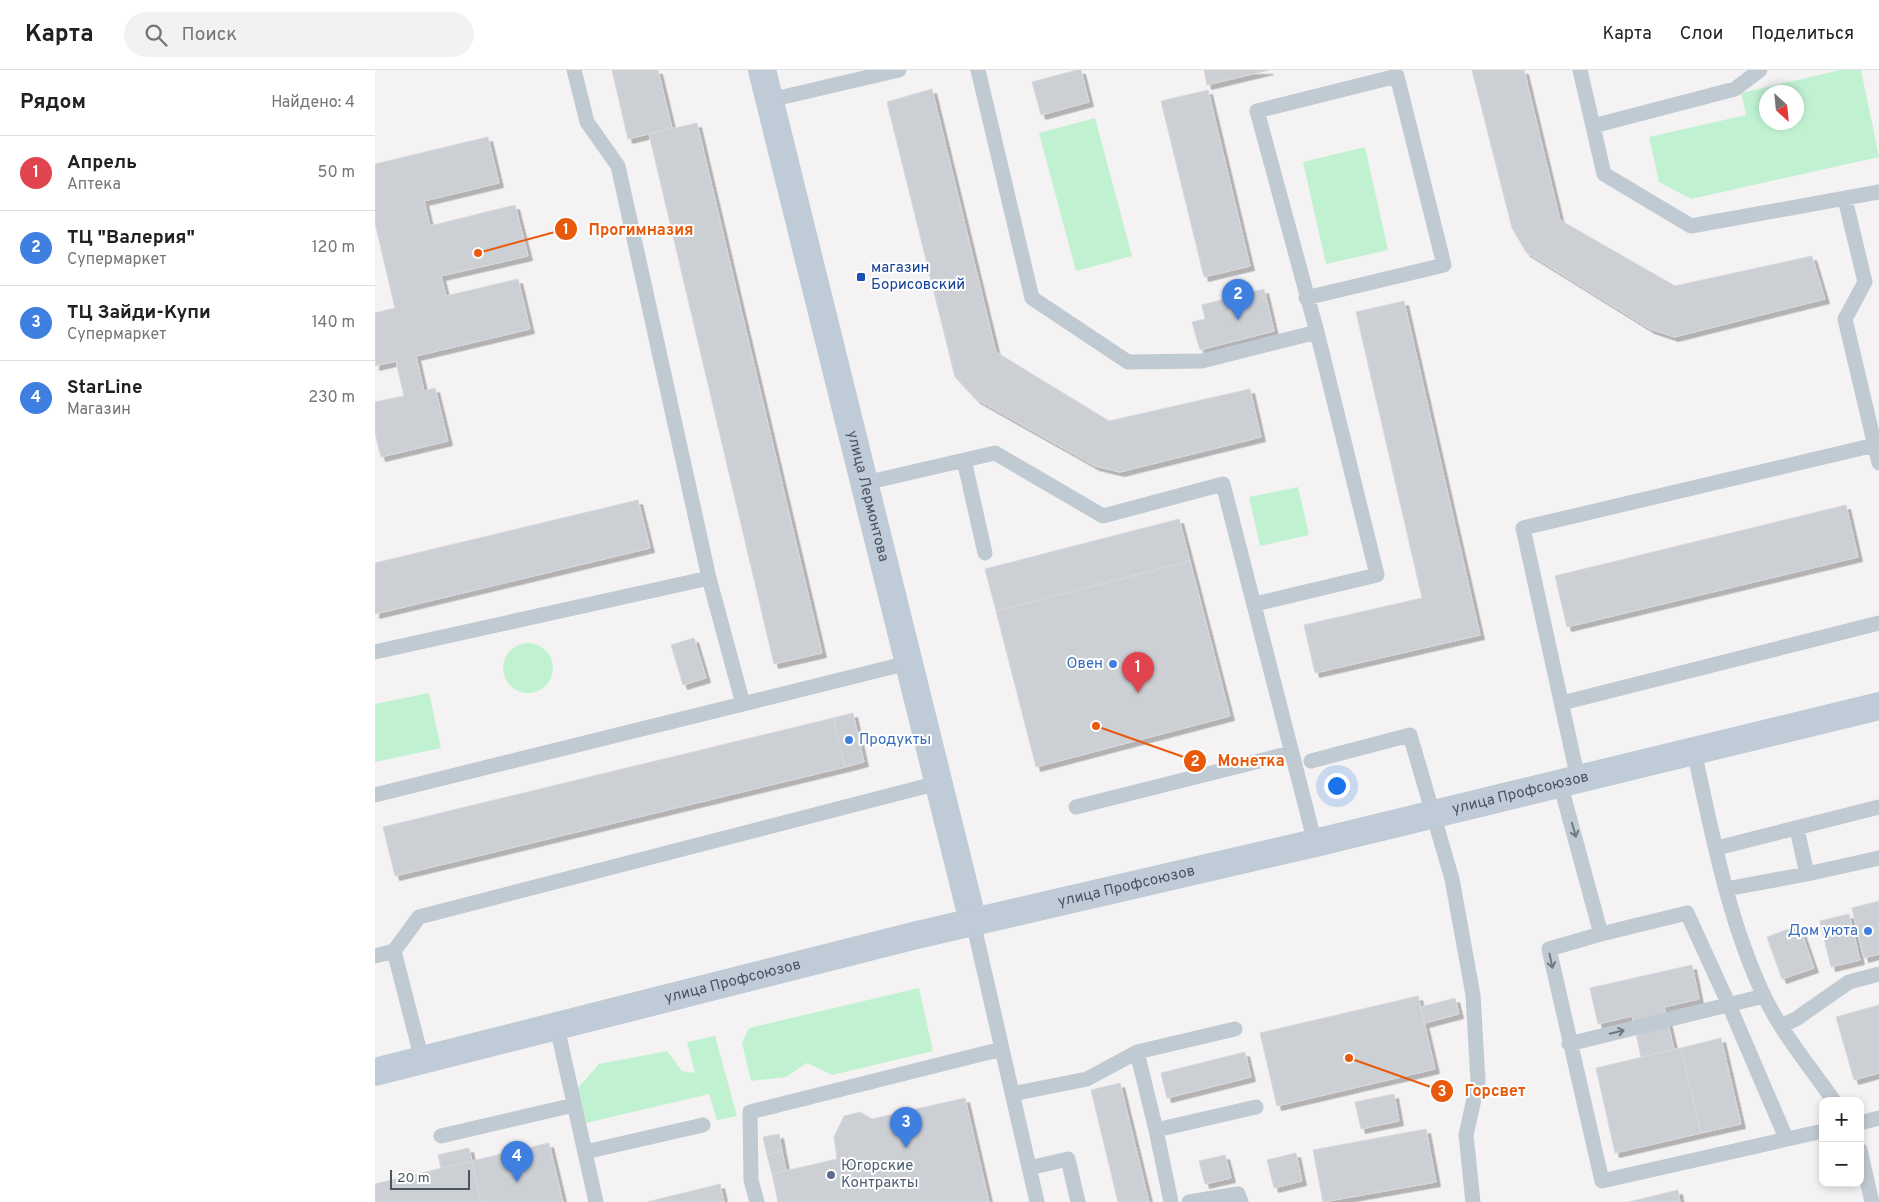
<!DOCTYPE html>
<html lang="ru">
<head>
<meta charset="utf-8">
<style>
	body { margin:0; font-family:Overpass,sans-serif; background:#f2f2f2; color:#202124 }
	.controls { position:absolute; right:15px; bottom:15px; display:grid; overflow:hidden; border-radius:10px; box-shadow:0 2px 8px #0003 }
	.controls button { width:45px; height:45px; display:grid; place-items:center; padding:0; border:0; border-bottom:1px solid #e0e0e0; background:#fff; color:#202124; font:25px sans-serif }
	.compass { position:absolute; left:1384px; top:15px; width:45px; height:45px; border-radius:50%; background:#fff; box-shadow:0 2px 8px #0003; rotate:153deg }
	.scale { position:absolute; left:15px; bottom:12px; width:80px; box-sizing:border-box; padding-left:5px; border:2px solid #495661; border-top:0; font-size:14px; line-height:18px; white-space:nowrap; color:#495661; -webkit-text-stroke:4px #fff; paint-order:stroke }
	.you { position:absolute; left:961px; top:715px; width:18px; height:18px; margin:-12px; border:4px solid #fff; border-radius:50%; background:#1a73e8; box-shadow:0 0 0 8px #1a73e833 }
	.badge { display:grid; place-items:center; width:32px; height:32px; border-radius:50%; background:#111827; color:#fff; font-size:16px; font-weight:700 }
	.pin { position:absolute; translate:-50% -41px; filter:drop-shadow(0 1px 2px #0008) }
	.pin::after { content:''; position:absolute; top:26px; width:18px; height:15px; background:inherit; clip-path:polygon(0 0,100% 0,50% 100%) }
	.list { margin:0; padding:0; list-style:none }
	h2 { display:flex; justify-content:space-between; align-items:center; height:65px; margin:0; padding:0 20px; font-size:21px }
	h2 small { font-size:16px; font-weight:400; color:#757577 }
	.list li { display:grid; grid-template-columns:32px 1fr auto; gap:15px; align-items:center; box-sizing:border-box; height:75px; padding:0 20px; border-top:1px solid #e0e0e0 }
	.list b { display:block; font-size:19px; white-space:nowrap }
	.list p { margin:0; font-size:16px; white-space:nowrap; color:#757577 }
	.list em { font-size:16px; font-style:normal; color:#757577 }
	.icon { flex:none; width:28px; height:28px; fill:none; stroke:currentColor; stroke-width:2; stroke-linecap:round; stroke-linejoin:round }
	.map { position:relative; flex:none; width:1504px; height:1132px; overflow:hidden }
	header { display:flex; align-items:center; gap:30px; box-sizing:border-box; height:70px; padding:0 25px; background:#fff; border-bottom:1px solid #e0e0e0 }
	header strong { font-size:24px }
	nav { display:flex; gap:28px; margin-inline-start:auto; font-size:18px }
	.search { width:350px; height:45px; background:#f2f2f2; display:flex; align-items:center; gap:12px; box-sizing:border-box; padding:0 18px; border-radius:28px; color:#757577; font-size:19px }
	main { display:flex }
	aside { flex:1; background:#fff }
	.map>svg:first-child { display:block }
	.green { fill:#c0f2d2; fill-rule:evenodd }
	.building { fill:#cccfd4; stroke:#d6d8dd; filter:url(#shadow) }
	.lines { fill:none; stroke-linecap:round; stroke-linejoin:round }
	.lane { stroke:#c0cad2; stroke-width:15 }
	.secondary { stroke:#bfcbd6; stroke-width:28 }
	.oneway { stroke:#6d7983 }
	.transit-dot { fill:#1a4fb4; stroke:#fff; stroke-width:2 }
	.shop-dot { fill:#3f7fe0; stroke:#fff; stroke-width:2 }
	.service-dot { fill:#5c6f8a; stroke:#fff; stroke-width:2 }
	.labels { text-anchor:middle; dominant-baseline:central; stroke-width:4; stroke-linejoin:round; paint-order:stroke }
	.transit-label { font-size:15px; fill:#164399; stroke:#fff; text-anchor:start }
	.street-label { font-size:15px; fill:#495661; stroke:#fff }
	.shop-label { font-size:15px; fill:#366cbe; stroke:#fff; text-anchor:end }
	.service-label { font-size:15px; fill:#4e5e75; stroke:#fff; text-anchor:start }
	.leader { fill:none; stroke:#e8590c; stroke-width:2 }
	.callout-dot { fill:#e8590c; stroke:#fff; stroke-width:2 }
	.mark-label { font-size:15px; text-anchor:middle; font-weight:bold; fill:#fff }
	.callout-label { font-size:16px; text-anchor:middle; font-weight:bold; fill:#e8590c; stroke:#fff; stroke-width:4; stroke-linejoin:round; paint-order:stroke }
</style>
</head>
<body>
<header>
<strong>Карта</strong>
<div class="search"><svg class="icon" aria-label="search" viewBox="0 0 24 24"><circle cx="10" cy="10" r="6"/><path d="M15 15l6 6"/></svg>Поиск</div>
<nav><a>Карта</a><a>Слои</a><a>Поделиться</a></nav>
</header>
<main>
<aside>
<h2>Рядом<small>Найдено: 4</small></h2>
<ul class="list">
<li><span class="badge" style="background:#e0444e">1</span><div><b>Апрель</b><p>Аптека</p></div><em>50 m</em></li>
<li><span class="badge" style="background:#3f7fe0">2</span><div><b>ТЦ &quot;Валерия&quot;</b><p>Супермаркет</p></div><em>120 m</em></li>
<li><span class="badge" style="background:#3f7fe0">3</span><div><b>ТЦ Зайди-Купи</b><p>Супермаркет</p></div><em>140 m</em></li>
<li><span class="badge" style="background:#3f7fe0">4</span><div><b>StarLine</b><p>Магазин</p></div><em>230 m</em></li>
</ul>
</aside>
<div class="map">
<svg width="1504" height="1132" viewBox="0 0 1504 1132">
	<defs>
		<filter id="shadow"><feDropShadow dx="4.5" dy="4.5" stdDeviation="0" flood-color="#0004"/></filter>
	</defs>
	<rect width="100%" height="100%" fill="#f4f2f2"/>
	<path class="green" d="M 1465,0 L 1486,0 L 1504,87 L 1316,129 L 1284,112 L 1274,67 L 1371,45 L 1366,23 ZM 1392,22 L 1422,22 L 1422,52 L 1392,52 Z
		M 720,48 L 757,186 L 701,201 L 664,63 Z
		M 990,77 L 1013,180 L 951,194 L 928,92 Z
		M 923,417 L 934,465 L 885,476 L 874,427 Z
		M128 598a25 25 0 1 1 50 0a25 25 0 1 1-50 0Z
		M 54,623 L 66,678 L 0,692 L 0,634 Z
		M 544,918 L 558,981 L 457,1005 L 432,993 L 411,1007 L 376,1011 L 367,973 L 374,958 Z
		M 340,966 L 362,1046 L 342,1050 L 334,1024 L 211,1053 L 203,1018 L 224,994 L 292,981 L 307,1001 L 320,1003 L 312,972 Z"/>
	<path class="building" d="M 237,0 L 283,0 L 297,58 L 253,69 Z
		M 702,0 L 706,0 L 714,32 L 666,45 L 657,12 Z
		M 829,0 L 894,0 L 832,15 Z
		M 1097,0 L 1149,0 L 1185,150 L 1300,216 L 1437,186 L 1450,229 L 1299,267 L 1275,259 L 1151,182 L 1137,158 Z
		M 557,19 L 621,282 L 734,351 L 875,319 L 886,367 L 745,402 L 720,396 L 601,329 L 580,307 L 512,32 Z
		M 833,20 L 875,196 L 829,207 L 786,31 Z
		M 322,53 L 447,583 L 399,594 L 274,64 Z
		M 113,67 L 124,113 L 49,131 L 55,156 L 140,135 L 153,186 L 66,206 L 71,226 L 143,209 L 155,259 L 41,286 L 49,321 L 60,318 L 73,371 L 6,387 L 0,363 L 0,332 L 29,326 L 21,291 L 0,296 L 0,243 L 20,238 L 0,153 L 0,94 Z
		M 889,219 L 899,261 L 825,280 L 817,252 L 830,249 L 827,235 Z
		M 1029,231 L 1105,565 L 940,603 L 929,555 L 1047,528 L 981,242 Z
		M 263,430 L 275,478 L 0,544 L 0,493 Z
		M 1471,435 L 1483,487 L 1192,557 L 1180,506 Z
		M 804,449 L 815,491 L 621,541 L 610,499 Z
		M 815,491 L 855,646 L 661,697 L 621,541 Z
		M 319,568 L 331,608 L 308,615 L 296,575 Z
		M 478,643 L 489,692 L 470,697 L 458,648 Z
		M 458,648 L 470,697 L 20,806 L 8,757 Z
		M 1504,831 L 1504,884 L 1489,888 L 1477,838 Z
		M 1474,844 L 1485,890 L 1456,897 L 1445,851 Z
		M 1424,855 L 1439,898 L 1407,909 L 1392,867 Z
		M 1317,895 L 1324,929 L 1289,937 L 1299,979 L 1266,987 L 1257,946 L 1223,954 L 1215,918 Z
		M 1043,926 L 1060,999 L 902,1036 L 885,963 Z
		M 1080,928 L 1084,944 L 1050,953 L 1046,937 Z
		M 1504,935 L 1504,1003 L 1479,1010 L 1461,947 Z
		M 1346,968 L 1366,1054 L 1326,1063 L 1306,978 Z
		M 1306,978 L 1326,1063 L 1240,1083 L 1221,998 Z
		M 870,982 L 876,1007 L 792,1028 L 786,1003 Z
		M 745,1013 L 774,1132 L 743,1132 L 716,1020 Z
		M 1019,1024 L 1024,1051 L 986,1059 L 980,1032 Z
		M 590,1028 L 614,1132 L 403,1132 L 397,1104 L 462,1089 L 459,1067 L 469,1046 L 485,1042 L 497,1049 Z
		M 1051,1059 L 1061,1112 L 948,1132 L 938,1080 Z
		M 404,1064 L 407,1081 L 392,1085 L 388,1067 Z
		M 174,1073 L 188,1132 L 106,1132 L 97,1091 Z
		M 94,1078 L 97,1091 L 66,1098 L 63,1085 Z
		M 407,1081 L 411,1100 L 397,1104 L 392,1085 Z
		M 921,1083 L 927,1111 L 899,1118 L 892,1090 Z
		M 850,1085 L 856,1108 L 830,1114 L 824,1091 Z
		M 97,1091 L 106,1132 L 0,1132 L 0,1114 Z
		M 345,1114 L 349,1132 L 272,1132 L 292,1127 Z
		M 1303,1120 L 1305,1132 L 1254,1132 Z"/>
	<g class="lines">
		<path class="lane" d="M 199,0 L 212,52 L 243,96 L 334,508 L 368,634
			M 603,0 L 657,228 L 753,292 L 827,291 L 942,262
			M 1205,0 L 1229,104 L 1316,156 L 1504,122
			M 395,30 L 524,0
			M 1218,56 L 1360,19 L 1385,0
			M 1470,129 L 1490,212 L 1470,249 L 1504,393
			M 589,390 L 610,483
			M 490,413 L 620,383 L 728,446 L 848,414 L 940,773
			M 880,534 L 1002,505 L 942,262 L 882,41 L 1022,6 L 1069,195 L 931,228
			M 0,582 L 334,508
			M 1187,633 L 1504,553
			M 1319,681 C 1337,763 1353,850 1389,926 C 1407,963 1435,997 1459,1031
			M 936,691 L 1035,665 L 1077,809 L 1098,925 L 1103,1011 L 1091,1065 L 1098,1132
			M 1203,709 L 1148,458 L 1500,375
			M 1185,713 L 1226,864
			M 0,725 L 533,593
			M 701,737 L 916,683
			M 1422,759 L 1432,804
			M 1342,778 L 1504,737
			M 1351,819 L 1432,804 L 1504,788
			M 598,852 L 662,1132
			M 19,881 L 47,990
			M 0,886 L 19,881 L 44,847 L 563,713
			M 1406,956 L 1421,949 L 1474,912 L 1504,904
			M 182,957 L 221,1132
			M 1194,974 L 1389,926
			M 762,982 L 781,1060 L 796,1132
			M 637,1024 L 712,1009 L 762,982 L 860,959
			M 1485,1053 L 1504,1048
			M 781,1060 L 881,1037
			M 66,1066 L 199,1035
			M 1411,1068 L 1354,935 L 1312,843 L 1226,864 L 1174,879 L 1227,1111 L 1448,1061
			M 1485,1080 L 1497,1132
			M 210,1082 L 328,1055
			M 654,1098 L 693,1089 L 703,1132
			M 382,1132 L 376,1110 L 375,1042 L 627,979
			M 814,1132 L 863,1124 L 866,1132"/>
		<g class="secondary">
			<path id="s1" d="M 387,0 L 598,852"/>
			<path id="s2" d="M 0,1002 L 542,865 L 940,773 L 1504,636"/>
		</g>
	</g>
	<defs><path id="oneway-shaft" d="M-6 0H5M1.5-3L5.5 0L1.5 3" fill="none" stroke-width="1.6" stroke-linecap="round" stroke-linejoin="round" transform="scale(1.25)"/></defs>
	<g class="oneway">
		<use href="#oneway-shaft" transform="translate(1199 760) rotate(73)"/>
		<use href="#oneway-shaft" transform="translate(1176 891) rotate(78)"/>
		<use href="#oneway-shaft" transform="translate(1242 962) rotate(-13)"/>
	</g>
	<rect class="transit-dot" x="481" y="202" width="10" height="10" rx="2.5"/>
	<g class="shop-dot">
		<circle cx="738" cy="594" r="5"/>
		<circle cx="474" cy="670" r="5"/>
		<circle cx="1493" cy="861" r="5"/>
	</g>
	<circle class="service-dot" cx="456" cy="1105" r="5"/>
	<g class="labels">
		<g class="transit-label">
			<text x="496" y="198">магазин<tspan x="496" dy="17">Борисовский</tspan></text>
		</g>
		<g class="street-label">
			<text stroke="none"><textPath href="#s1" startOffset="439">улица Лермонтова</textPath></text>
			<text stroke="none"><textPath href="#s2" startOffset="1179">улица Профсоюзов</textPath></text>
			<text stroke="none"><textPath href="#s2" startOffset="774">улица Профсоюзов</textPath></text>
			<text stroke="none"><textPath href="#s2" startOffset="369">улица Профсоюзов</textPath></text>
		</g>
		<g class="shop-label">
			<text x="728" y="594">Овен</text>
			<text x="484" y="670" text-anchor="start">Продукты</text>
			<text x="1483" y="861">Дом уюта</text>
		</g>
		<g class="service-label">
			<text x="466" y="1096">Югорские<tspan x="466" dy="17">Контракты</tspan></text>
		</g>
	</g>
	<path class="leader" d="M103 183L191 159M721 656L820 691M974 988L1067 1021"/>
	<g class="callout-dot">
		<circle cx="103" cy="183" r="5"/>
		<circle cx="721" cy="656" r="5"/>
		<circle cx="974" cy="988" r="5"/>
		<circle cx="191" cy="159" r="12"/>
		<circle cx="820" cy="691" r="12"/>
		<circle cx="1067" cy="1021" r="12"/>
	</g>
	<g class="mark-label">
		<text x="191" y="164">1</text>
		<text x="820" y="696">2</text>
		<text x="1067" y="1026">3</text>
	</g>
	<g class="callout-label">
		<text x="266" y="165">Прогимназия</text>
		<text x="876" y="696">Монетка</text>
		<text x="1120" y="1026">Горсвет</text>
	</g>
</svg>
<div class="controls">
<button>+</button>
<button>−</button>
</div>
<svg class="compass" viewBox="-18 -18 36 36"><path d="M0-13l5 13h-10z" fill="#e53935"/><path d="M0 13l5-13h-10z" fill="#757577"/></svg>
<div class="scale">20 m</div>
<div class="you"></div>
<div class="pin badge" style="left:763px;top:623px;background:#e0444e">1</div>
<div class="pin badge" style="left:863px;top:250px;background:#3f7fe0">2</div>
<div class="pin badge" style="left:531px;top:1078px;background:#3f7fe0">3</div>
<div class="pin badge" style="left:142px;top:1112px;background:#3f7fe0">4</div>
</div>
</main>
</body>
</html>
